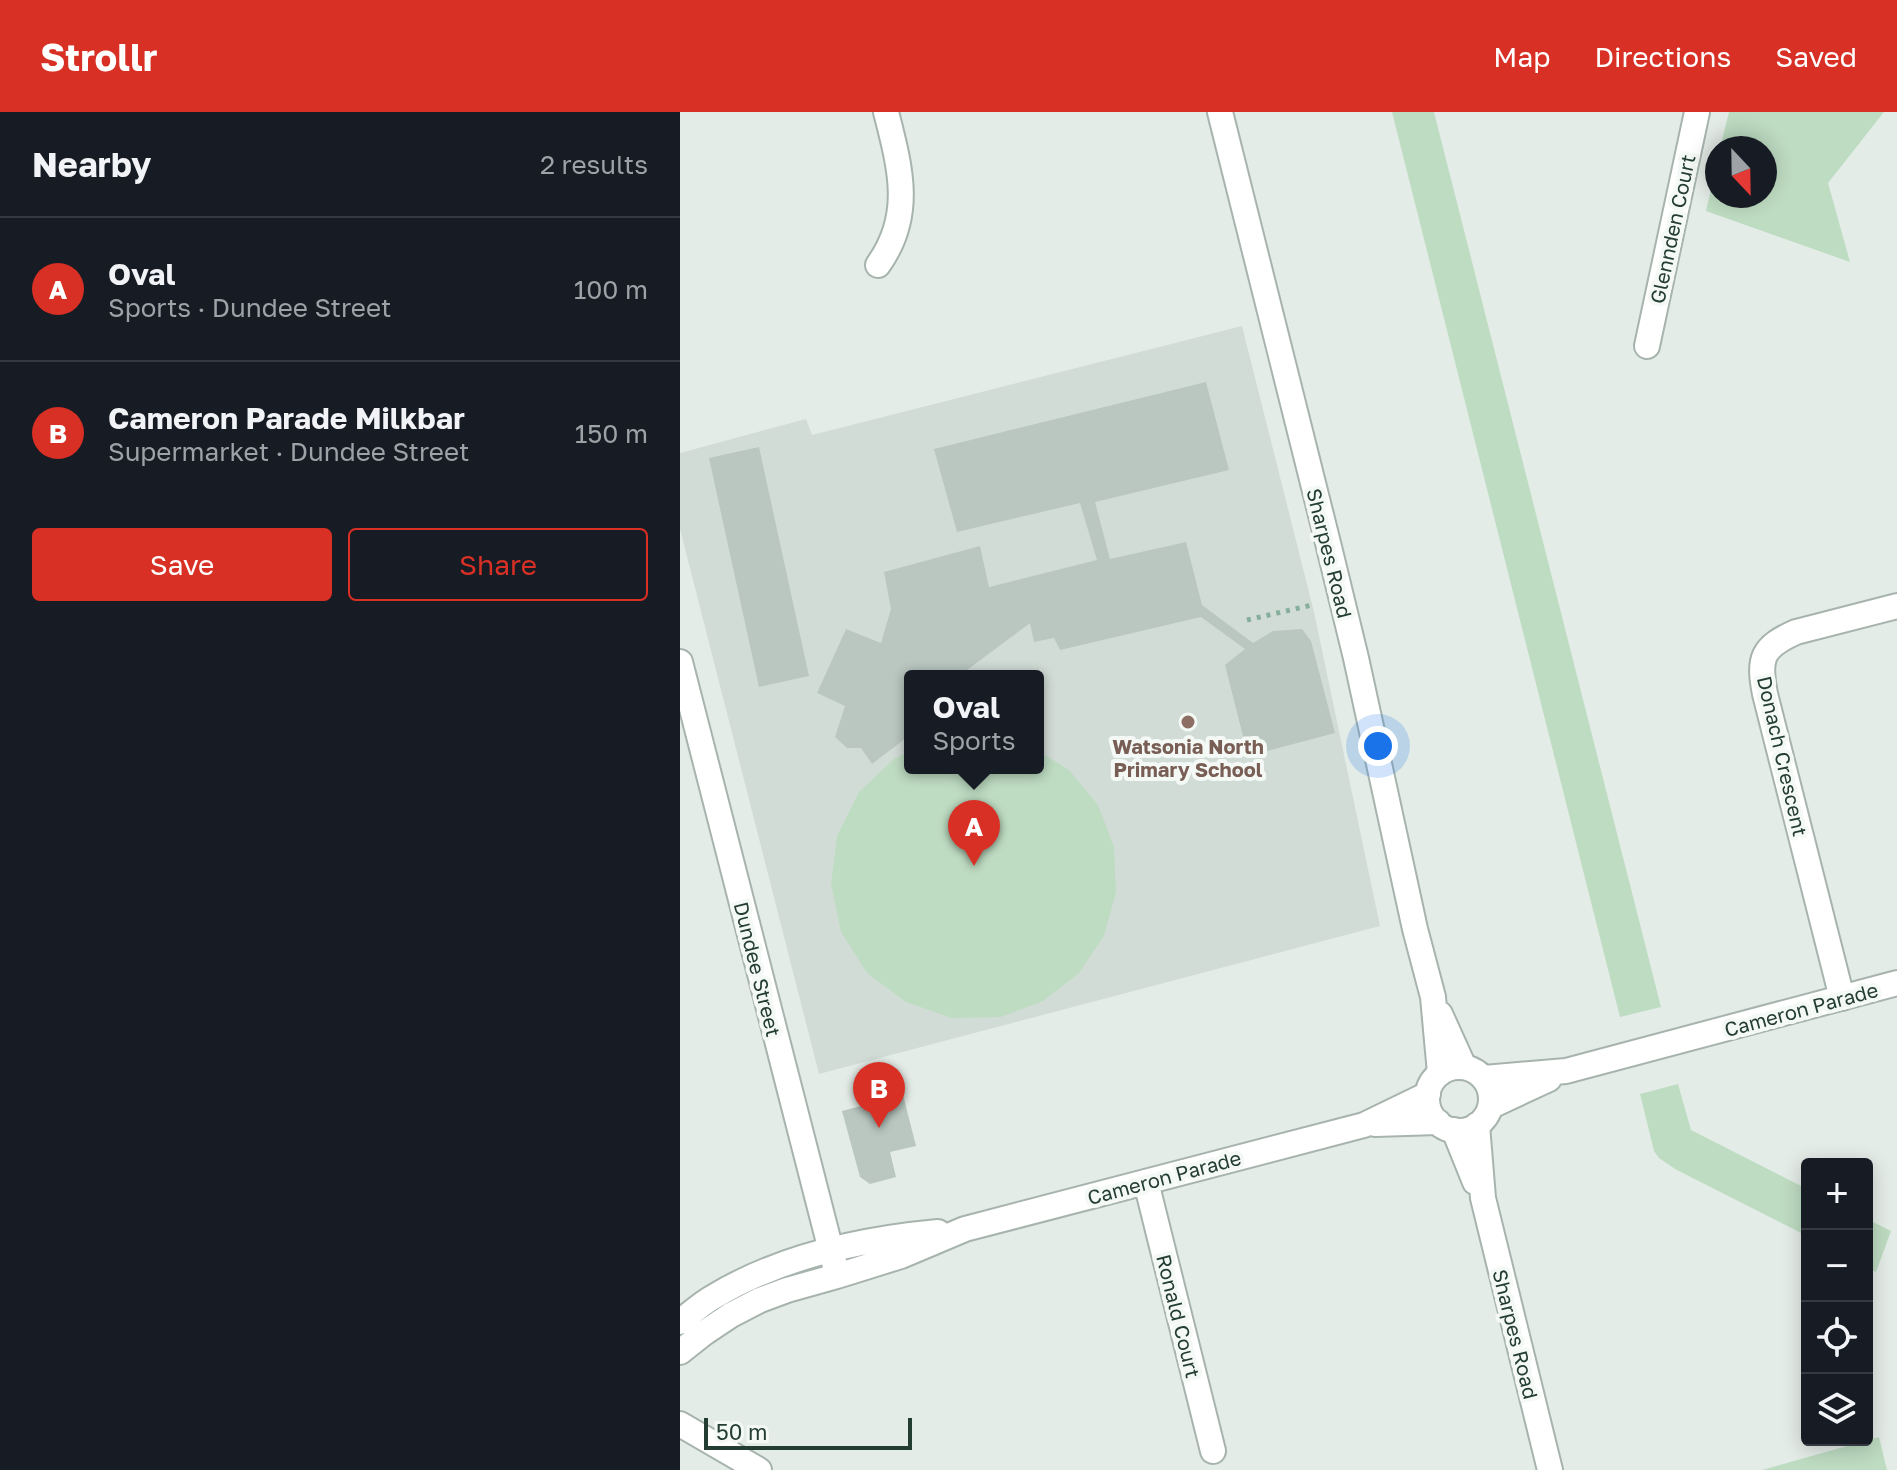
<!DOCTYPE html>
<html lang="en">
<head>
<meta charset="utf-8">
<style>
	body { margin:0; font-family:"Golos Text",sans-serif; background:#20242c; color:#f1f3f6 }
	.controls { position:absolute; right:24px; bottom:24px; display:grid; overflow:hidden; border-radius:8px; box-shadow:0 4px 20px #0003 }
	.controls button { width:72px; height:72px; display:grid; place-items:center; padding:0; border:0; border-bottom:2px solid #363941; background:#171b24; color:#f1f3f6; font:40px sans-serif }
	.compass { position:absolute; left:1025px; top:24px; width:72px; height:72px; border-radius:50%; background:#171b24; box-shadow:0 4px 20px #0003; rotate:158deg }
	.scale { position:absolute; left:24px; bottom:20px; width:208px; box-sizing:border-box; padding-left:8px; border:4px solid #243d33; border-top:0; font-size:22px; line-height:28px; white-space:nowrap; color:#243d33; -webkit-text-stroke:6px #f4f9f6; paint-order:stroke }
	.you { position:absolute; left:698px; top:634px; width:28px; height:28px; margin:-20px; border:6px solid #fff; border-radius:50%; background:#1a73e8; box-shadow:0 0 0 12px #1a73e833 }
	.badge { display:grid; place-items:center; width:52px; height:52px; border-radius:50%; background:#d93025; color:#fff; font-size:26px; font-weight:700 }
	.pin { position:absolute; translate:-50% -66px; filter:drop-shadow(0 2px 4px #0008) }
	.pin::after { content:''; position:absolute; top:42px; width:28px; height:24px; background:inherit; clip-path:polygon(0 0,100% 0,50% 100%) }
	.popup { position:absolute; left:224px; top:558px; width:140px; height:104px; box-sizing:border-box; display:grid; place-content:center; border-radius:8px; background:#171b24; filter:drop-shadow(0 2px 6px #0005); font-size:26px; white-space:nowrap; color:#9ea1a6 }
	.popup b { font-size:30px; color:#f1f3f6 }
	.popup::after { content:''; position:absolute; left:50%; top:100%; margin-left:-16px; border:16px solid transparent; border-top-color:#171b24 }
	.list { margin:0; padding:0; list-style:none }
	h2 { display:flex; justify-content:space-between; align-items:center; height:104px; margin:0; padding:0 32px; font-size:34px }
	h2 small { font-size:26px; font-weight:400; color:#9ea1a6 }
	.list li { display:grid; grid-template-columns:52px 1fr auto; gap:24px; align-items:center; box-sizing:border-box; height:144px; padding:0 32px; border-top:2px solid #363941 }
	.list b { display:block; font-size:30px; white-space:nowrap }
	.list p { margin:0; font-size:26px; white-space:nowrap; color:#9ea1a6 }
	.list em { font-size:26px; font-style:normal; color:#9ea1a6 }
	.actions { display:flex; gap:16px; padding:24px 32px }
	.actions a { flex:1; padding:18px 0; border:2px solid #d93025; border-radius:8px; text-align:center; font-size:28px; color:#d93025 }
	.actions .main { background:#d93025; color:#fff }
	.icon { flex:none; width:44px; height:44px; fill:none; stroke:currentColor; stroke-width:2; stroke-linecap:round; stroke-linejoin:round }
	.map { position:relative; flex:none; width:1217px; height:1358px; overflow:hidden }
	header { display:flex; align-items:center; gap:48px; box-sizing:border-box; height:112px; padding:0 40px; background:#d93025; color:#fff }
	header strong { font-size:38px }
	nav { display:flex; gap:44px; margin-inline-start:auto; font-size:28px }
	main { display:flex }
	aside { flex:1; background:#171b24 }
	.map>svg:first-child { display:block }
	.built { fill:#d2dcd6; fill-rule:evenodd }
	.green { fill:#bedcc2 }
	.building { fill:#b9c7c0 }
	.lines { fill:none; stroke-linecap:round; stroke-linejoin:round }
	.minor-casing { stroke:#a7b4ad; stroke-width:28 }
	.tertiary-casing { stroke:#a7b4ad; stroke-width:28 }
	.path { stroke:#86ae9c; stroke-width:5; stroke-dasharray:4 6; stroke-linecap:butt }
	.minor { stroke:#fff; stroke-width:24 }
	.tertiary { stroke:#fff; stroke-width:24 }
	.education-dot { fill:#8d6e63; stroke:#f4f9f6; stroke-width:3 }
	.labels { text-anchor:middle; dominant-baseline:central; stroke-width:8; stroke-linejoin:round; paint-order:stroke }
	.street-label { font-size:20px; fill:#243d33; stroke:#f4f9f6 }
	.education-label { font-size:20px; font-weight:bold; fill:#785e54; stroke:#f4f9f6 }
</style>
</head>
<body>
<header>
<strong>Strollr</strong>
<nav><a>Map</a><a>Directions</a><a>Saved</a></nav>
</header>
<main>
<aside>
<h2>Nearby<small>2 results</small></h2>
<ul class="list">
<li><span class="badge">A</span><div><b>Oval</b><p>Sports · Dundee Street</p></div><em>100 m</em></li>
<li><span class="badge">B</span><div><b>Cameron Parade Milkbar</b><p>Supermarket · Dundee Street</p></div><em>150 m</em></li>
</ul>
<div class="actions"><a class="main">Save</a><a>Share</a></div>
</aside>
<div class="map">
<svg width="1217" height="1358" viewBox="0 0 1217 1358">
	<rect width="100%" height="100%" fill="#e4ece7"/>
	<path class="built" d="M 562,214 L 634,500 L 700,814 L 139,962 L 0,417 L 0,341 L 126,307 L 132,323 ZM 230,564 L 358,564 L 358,656 L 230,656 Z"/>
	<path class="green" d="M 712,0 L 754,0 L 981,895 L 940,905 Z
		M 1049,0 L 1204,0 L 1148,71 L 1170,150 L 1026,99 L 1037,51 L 1037,84 L 1085,84 L 1085,36 L 1040,36 Z
		M 230,639 L 230,656 L 358,656 L 358,639 L 389,658 L 418,693 L 434,735 L 436,780 L 424,824 L 399,861 L 363,889 L 321,905 L 272,906 L 226,890 L 187,861 L 161,820 L 151,772 L 157,724 L 179,680 L 214,647 Z
		M 998,972 L 1011,1018 L 1127,1077 L 1127,1124 L 995,1057 L 979,1046 L 974,1039 L 960,982 Z
		M 1187,1107 L 1211,1119 L 1196,1160 L 1187,1155 Z
		M 1199,1325 L 1207,1358 L 1082,1358 Z"/>
	<path class="building" d="M 526,270 L 549,358 L 415,390 L 430,447 L 506,430 L 522,493 L 573,531 L 593,519 L 622,517 L 631,529 L 655,621 L 568,644 L 545,553 L 565,537 L 521,505 L 380,538 L 374,526 L 354,530 L 350,511 L 279,564 L 230,564 L 230,623 L 192,652 L 181,636 L 167,636 L 155,625 L 165,594 L 137,581 L 166,517 L 201,531 L 211,497 L 204,460 L 300,434 L 309,475 L 417,448 L 400,391 L 277,420 L 254,337 Z
		M 79,335 L 129,564 L 79,575 L 29,346 Z
		M 223,983 L 236,1034 L 210,1040 L 216,1065 L 190,1072 L 180,1065 L 162,999 Z"/>
	<g class="lines">
		<defs>
			<path id="minor" d="M 540,0 L 648,431 L 676,546 L 735,817 L 753,885 L 760,961
				M 198,153 C 234,103 220,55 206,0
				M 967,234 L 1017,0
				M 0,550 L 156,1158
				M 1162,886 L 1085,582 C 1078,546 1082,535 1116,520 L 1217,494
				M 760,902 L 784,955
				M 797,1013 L 803,1086 L 870,1358
				M 774,1018 L 795,1070
				M 466,1070 L 533,1339
				M 0,1312 L 79,1358"/>
			<path id="tertiary" d="M747 987a32 32 0 1 1 64 0a32 32 0 1 1-64 0Z
				M 804,966 L 886,959 L 1217,871
				M 811,994 L 869,967
				M 695,1012 L 758,1010
				M 0,1210 C 11,1201 22,1191 35,1184 C 102,1144 182,1127 258,1120
				M 0,1240 L 24,1221 L 51,1203 L 80,1188 L 107,1178 L 157,1164 L 221,1144 L 285,1117 L 684,1013 L 748,982"/>
		</defs>
		<use href="#minor" class="minor-casing"/>
		<use href="#tertiary" class="tertiary-casing"/>
		<path class="path" d="M 567,508 L 632,493"/>
		<use href="#minor" class="minor"/>
		<use href="#tertiary" class="tertiary"/>
	</g>
	<circle class="education-dot" cx="508" cy="610" r="8"/>
	<g class="labels">
		<g class="street-label">
			<text transform="translate(992 117) rotate(-78)">Glennden Court</text>
			<text transform="translate(650 441) rotate(76)">Sharpes Road</text>
			<text transform="translate(1103 644) rotate(77)">Donach Crescent</text>
			<text transform="translate(78 857) rotate(76)">Dundee Street</text>
			<text transform="translate(1121 897) rotate(-15)">Cameron Parade</text>
			<text transform="translate(484 1065) rotate(-15)">Cameron Parade</text>
			<text transform="translate(499 1204) rotate(76)">Ronald Court</text>
			<text transform="translate(836 1222) rotate(76)">Sharpes Road</text>
		</g>
		<g class="education-label">
			<text x="508" y="634">Watsonia North<tspan x="508" dy="23">Primary School</tspan></text>
		</g>
	</g>
</svg>
<div class="controls">
<button>+</button>
<button>−</button>
<button><svg class="icon" aria-label="locate" viewBox="0 0 24 24"><circle cx="12" cy="12" r="6"/><path d="M12 2v4M12 18v4M2 12h4M18 12h4"/></svg></button>
<button><svg class="icon" aria-label="layers" viewBox="0 0 24 24"><path d="M12 4l9 5-9 5-9-5zM3 14l9 5 9-5"/></svg></button>
</div>
<svg class="compass" viewBox="-18 -18 36 36"><path d="M0-13l5 13h-10z" fill="#e53935"/><path d="M0 13l5-13h-10z" fill="#9ea1a6"/></svg>
<div class="scale">50 m</div>
<div class="you"></div>
<div class="pin badge" style="left:294px;top:754px">A</div>
<div class="popup"><b>Oval</b>Sports</div>
<div class="pin badge" style="left:199px;top:1016px">B</div>
</div>
</main>
</body>
</html>
